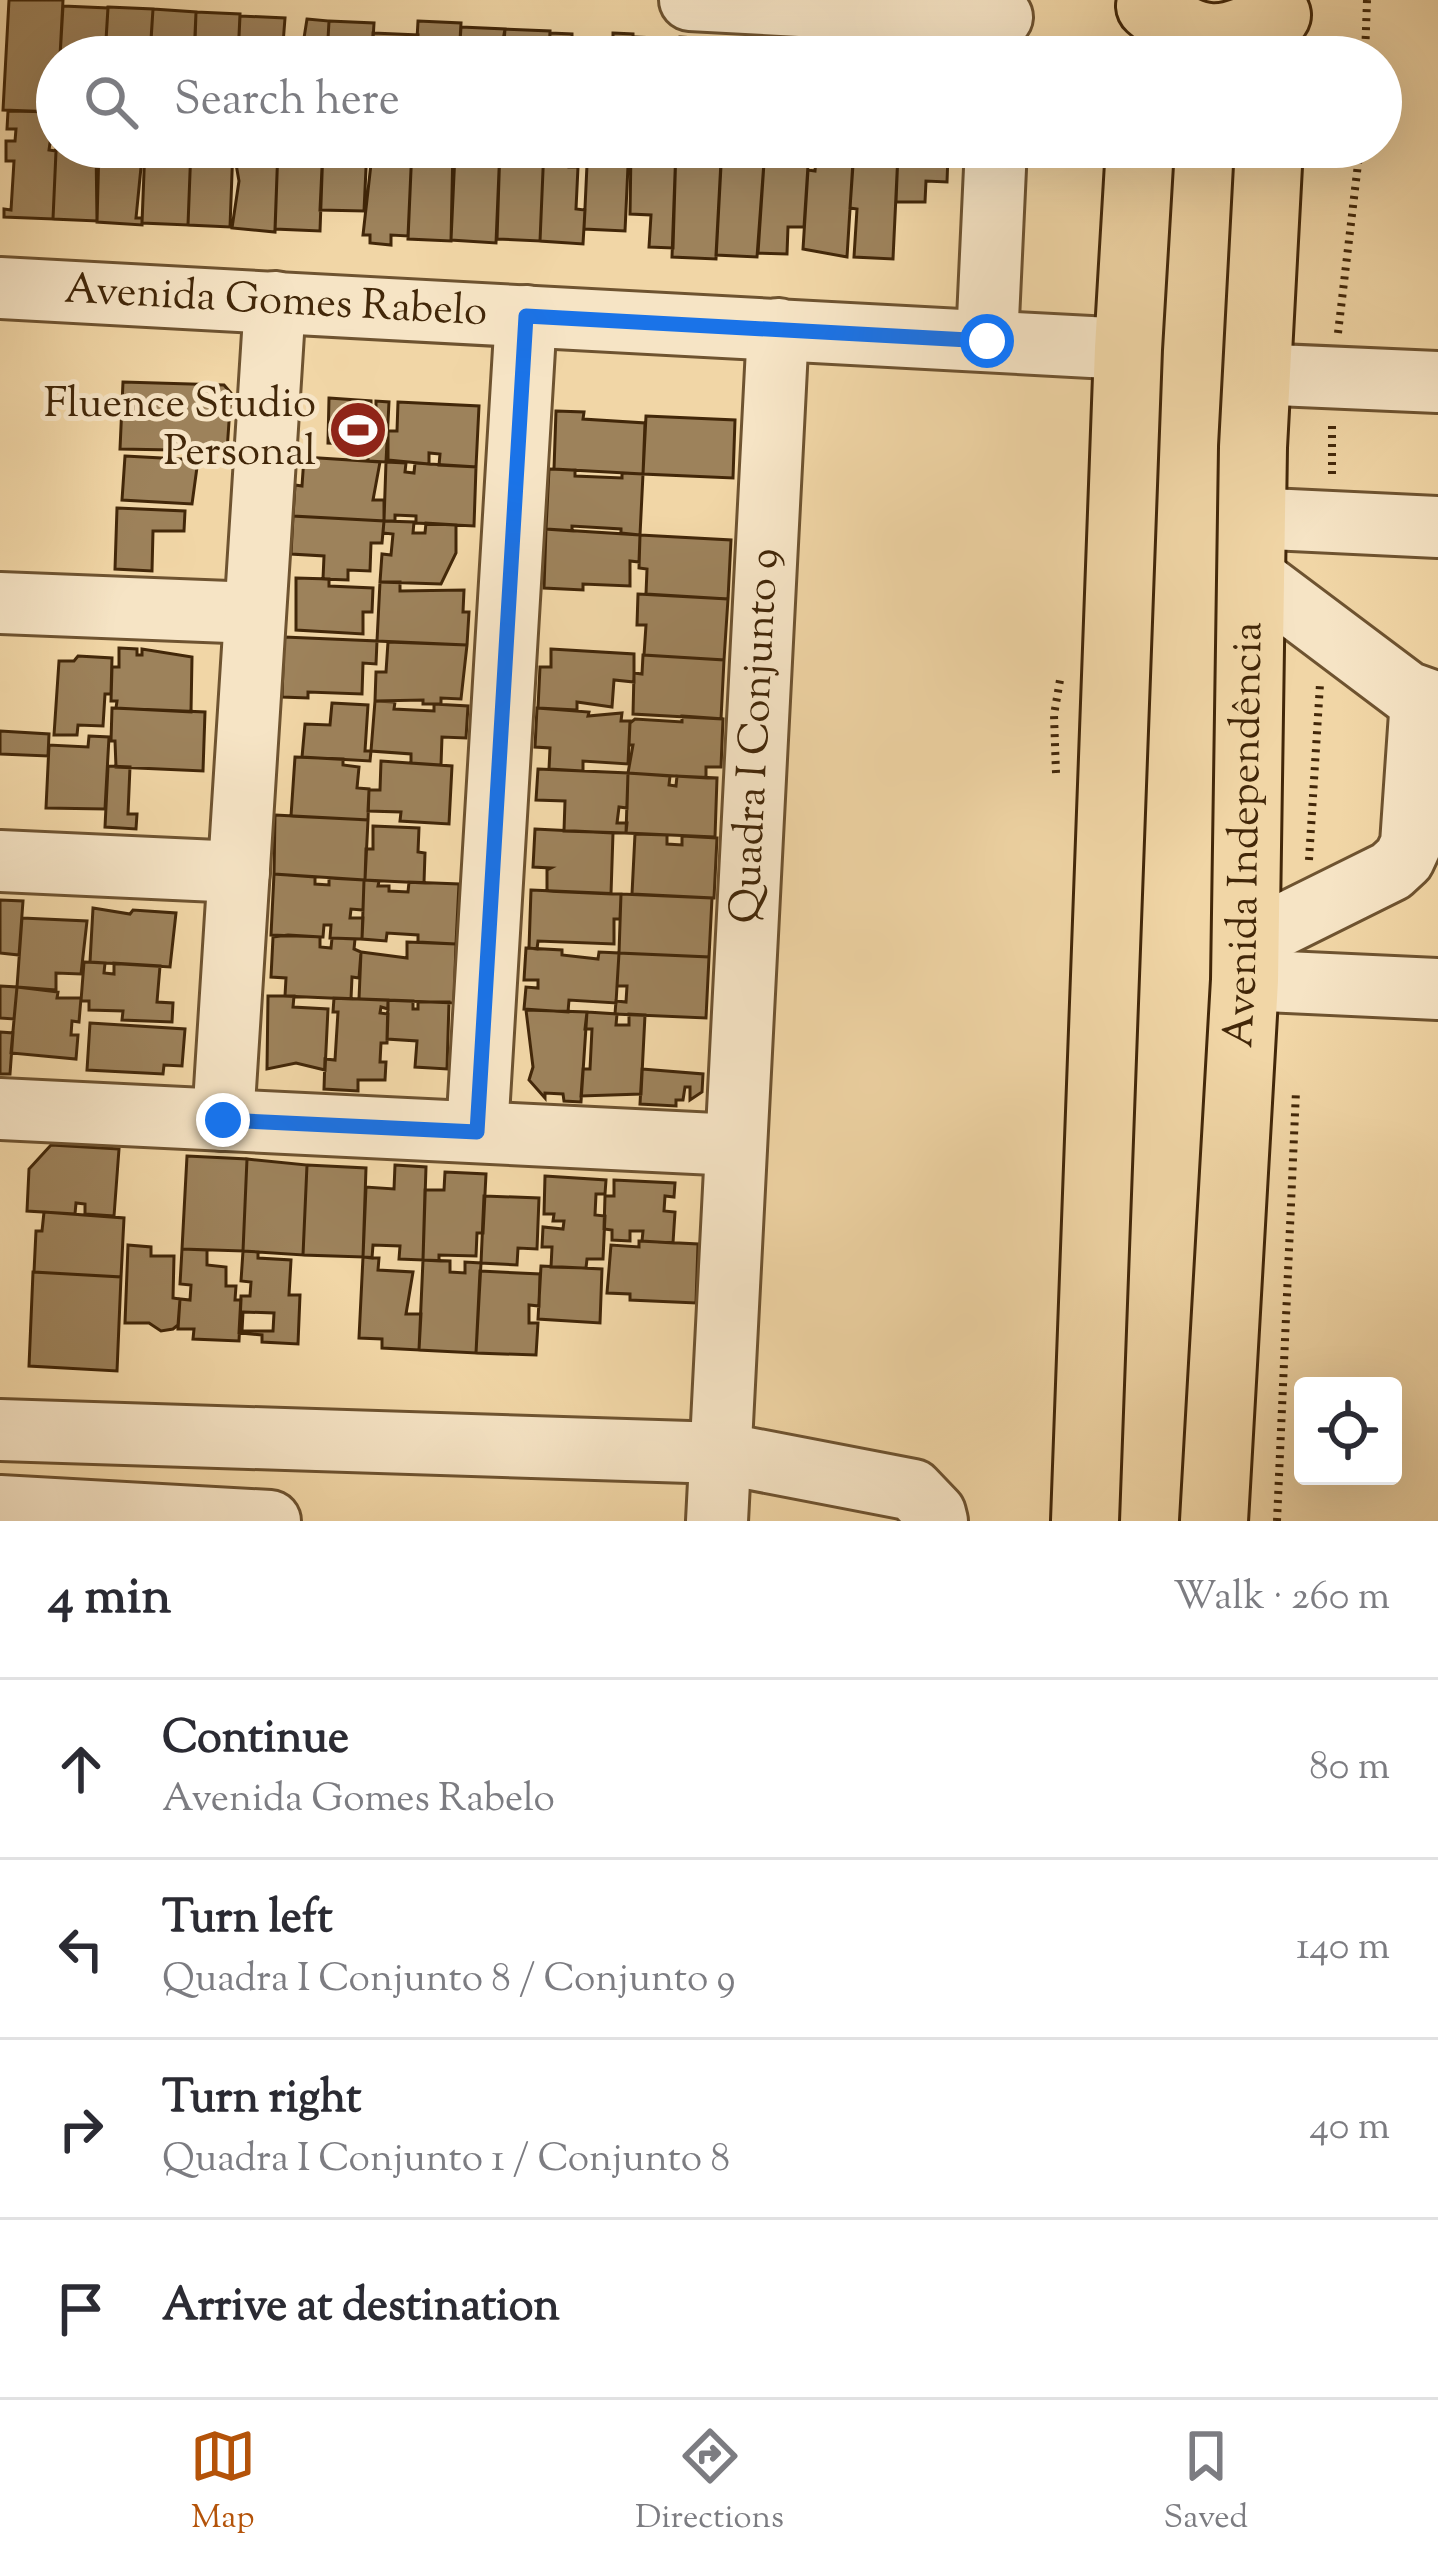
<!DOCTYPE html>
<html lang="en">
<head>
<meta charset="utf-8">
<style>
	body { margin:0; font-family:"Sorts Mill Goudy",serif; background:#f7f7f7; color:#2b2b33 }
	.controls { position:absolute; right:36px; bottom:36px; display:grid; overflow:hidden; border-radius:12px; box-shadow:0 12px 48px #0002 }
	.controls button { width:108px; height:108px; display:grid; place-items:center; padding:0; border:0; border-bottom:3px solid #e1e1e2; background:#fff; color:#2b2b33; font:60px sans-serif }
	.stop { position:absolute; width:36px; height:36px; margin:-27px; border:9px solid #1a73e8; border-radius:50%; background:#fff }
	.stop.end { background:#1a73e8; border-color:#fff; box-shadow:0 3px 12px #0008 }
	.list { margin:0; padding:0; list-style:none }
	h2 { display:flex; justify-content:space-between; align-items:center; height:156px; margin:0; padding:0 48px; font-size:51px }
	h2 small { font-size:39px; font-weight:400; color:#7c7c81 }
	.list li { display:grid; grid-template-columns:78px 1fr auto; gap:36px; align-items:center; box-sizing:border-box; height:180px; padding:0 48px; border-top:3px solid #e1e1e2 }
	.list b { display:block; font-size:45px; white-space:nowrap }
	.list p { margin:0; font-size:39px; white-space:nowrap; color:#7c7c81 }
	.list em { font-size:39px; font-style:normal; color:#7c7c81 }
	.icon { flex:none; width:66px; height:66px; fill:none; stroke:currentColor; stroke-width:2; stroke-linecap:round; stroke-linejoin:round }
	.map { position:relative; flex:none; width:1438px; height:1521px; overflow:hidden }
	.search { position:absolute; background:#fff; box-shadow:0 12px 48px #0002; left:36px; right:36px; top:36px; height:132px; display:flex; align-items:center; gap:30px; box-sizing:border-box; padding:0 42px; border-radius:66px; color:#7c7c81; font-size:45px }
	.sheet { height:876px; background:#fff }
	nav { display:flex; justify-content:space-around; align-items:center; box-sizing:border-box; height:168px; border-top:3px solid #e1e1e2; background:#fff; font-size:33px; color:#7c7c81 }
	nav a { display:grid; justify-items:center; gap:6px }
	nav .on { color:#b45309 }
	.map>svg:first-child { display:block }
	.building { fill:#9d825b; stroke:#422709; stroke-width:3; fill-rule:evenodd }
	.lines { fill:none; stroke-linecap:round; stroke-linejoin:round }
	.minor-casing { stroke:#6e5330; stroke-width:66 }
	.major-casing { stroke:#422709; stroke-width:72 }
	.path { stroke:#422709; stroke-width:8; stroke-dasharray:3 6; stroke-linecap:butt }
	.minor { stroke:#f6e4c5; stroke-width:60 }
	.major { stroke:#f1d6a6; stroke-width:66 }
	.route { stroke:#1a73e8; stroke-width:15 }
	.labels { text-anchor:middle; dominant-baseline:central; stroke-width:10; stroke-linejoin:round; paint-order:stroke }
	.street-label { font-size:42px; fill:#422709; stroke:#f6e4c5 }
	.poi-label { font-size:42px; fill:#422709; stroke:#f6e4c5; text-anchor:end }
</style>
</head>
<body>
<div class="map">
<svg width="1438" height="1521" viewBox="0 0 1438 1521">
	<rect width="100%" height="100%" fill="#f1d6a6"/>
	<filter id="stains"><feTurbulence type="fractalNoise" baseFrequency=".00167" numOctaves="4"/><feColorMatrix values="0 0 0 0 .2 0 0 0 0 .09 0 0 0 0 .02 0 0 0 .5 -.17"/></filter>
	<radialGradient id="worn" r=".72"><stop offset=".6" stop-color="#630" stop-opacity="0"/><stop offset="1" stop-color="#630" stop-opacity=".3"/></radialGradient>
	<path class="building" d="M 9,0 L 63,0 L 57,112 L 3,110 Z
		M 63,6 L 108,8 L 105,57 L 60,57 Z
		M 108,7 L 153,9 L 150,54 L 105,57 Z
		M 153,9 L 196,12 L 195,42 L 189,41 L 188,57 L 150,57 Z
		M 196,12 L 240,14 L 238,57 L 194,57 Z
		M 240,16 L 285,18 L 282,57 L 238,57 Z
		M 307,19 L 329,21 L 327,57 L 301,57 Z
		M 329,21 L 374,23 L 372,57 L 327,57 Z
		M 418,21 L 461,23 L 459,57 L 416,57 Z
		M 461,27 L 505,29 L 500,57 L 459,57 Z
		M 505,29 L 550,31 L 549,57 L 503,57 Z
		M 373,33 L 418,35 L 416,57 L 372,57 Z
		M 550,33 L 572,34 L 572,57 L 549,57 Z
		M 613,33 L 633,34 L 633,57 L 591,57 L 592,41 L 613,43 Z
		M 635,37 L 680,39 L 680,57 L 634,57 Z
		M 680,37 L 726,40 L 726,57 L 680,57 Z
		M 771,41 L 793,42 L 793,57 L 770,57 Z
		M 904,44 L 958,47 L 958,57 L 903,57 Z
		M 858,47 L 904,49 L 904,57 L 858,57 Z
		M 8,111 L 57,112 L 56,144 L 50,143 L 49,150 L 56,151 L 53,219 L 4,217 L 4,209 L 11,210 L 14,161 L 6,161 L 6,141 L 15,141 L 16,129 L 7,129 Z
		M 57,129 L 57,147 L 96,147 L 97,221 L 53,219 Z
		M 99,147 L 143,147 L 136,218 L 142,218 L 142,225 L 97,222 Z
		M 145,147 L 191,147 L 188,225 L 142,223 Z
		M 191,147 L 233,147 L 230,227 L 188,225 Z
		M 233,147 L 278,147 L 275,232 L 232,228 L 239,181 Z
		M 278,147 L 323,147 L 320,231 L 275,229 Z
		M 323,147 L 367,147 L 364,211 L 320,210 Z
		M 367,147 L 412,147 L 408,236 L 391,235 L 391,245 L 370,243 L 370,235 L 363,235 L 372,155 L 367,155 Z
		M 412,147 L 453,147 L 451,241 L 408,239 Z
		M 473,147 L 500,147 L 496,243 L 451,240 L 455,153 L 473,153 Z
		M 500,147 L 544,147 L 540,241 L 497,239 Z
		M 544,147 L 587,147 L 570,150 L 569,167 L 578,167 L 576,209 L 585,210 L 583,244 L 540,241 Z
		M 662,147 L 676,147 L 673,248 L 649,247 L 651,215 L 630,214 L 631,150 L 662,152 Z
		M 676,147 L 722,147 L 716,259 L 672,257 Z
		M 742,147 L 765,148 L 757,257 L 716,255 L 721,161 L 742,162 Z
		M 901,147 L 953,147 L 953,155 L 901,153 Z
		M 765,148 L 809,150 L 804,227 L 788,227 L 787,254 L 758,253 Z
		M 854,151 L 898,153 L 893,259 L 854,257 L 857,209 L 850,208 Z
		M 898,153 L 948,155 L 947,182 L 926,181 L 925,202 L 896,202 Z
		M 816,159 L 853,161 L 847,257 L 803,249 L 808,170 L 815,171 Z
		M 587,165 L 628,166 L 625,231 L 584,229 Z
		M 123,382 L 224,385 L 231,393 L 227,451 L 120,449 Z
		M 329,398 L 371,401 L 371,410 L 376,410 L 376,401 L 389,402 L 386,462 L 368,461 L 368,451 L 349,451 L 350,444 L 328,443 Z
		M 398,402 L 479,406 L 476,467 L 439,465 L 440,454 L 429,453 L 429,464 L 388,460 L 388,431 L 397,431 Z
		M 556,411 L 584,412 L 583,419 L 645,423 L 643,474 L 554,469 Z
		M 646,416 L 735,420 L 733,478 L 643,474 Z
		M 125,456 L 198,460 L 192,504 L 122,500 Z
		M 304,457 L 380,462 L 373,500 L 384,500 L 384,521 L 293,516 L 295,485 L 302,486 Z
		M 386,462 L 406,463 L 405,472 L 414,473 L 415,463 L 476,467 L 474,526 L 416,523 L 416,516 L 395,515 L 395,521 L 384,521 Z
		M 549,469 L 575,470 L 575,476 L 622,478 L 622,473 L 643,474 L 640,535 L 621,533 L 621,529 L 572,526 L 572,531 L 546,529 Z
		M 117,508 L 185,511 L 184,531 L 153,531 L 152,571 L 115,569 Z
		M 293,516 L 384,521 L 382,543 L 371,543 L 370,571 L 348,570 L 348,580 L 323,579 L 324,556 L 291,554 Z
		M 384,521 L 414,522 L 413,533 L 425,533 L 426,523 L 456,525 L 456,553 L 441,584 L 380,582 L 382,554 L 391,555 L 393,534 L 383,533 Z
		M 546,529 L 640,535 L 639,562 L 630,561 L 630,586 L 583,584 L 583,590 L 544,588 Z
		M 640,535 L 731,540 L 728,599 L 646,594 L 647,569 L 639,568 Z
		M 296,578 L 329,579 L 329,586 L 373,588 L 372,612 L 363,612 L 363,634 L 296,630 Z
		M 380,582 L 400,582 L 400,591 L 464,590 L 463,612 L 469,612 L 467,645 L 377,641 Z
		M 638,594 L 728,599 L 724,660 L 644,655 L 646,625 L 637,625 Z
		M 284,637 L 377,641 L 376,664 L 363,663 L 362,694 L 308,692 L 308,698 L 282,697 Z
		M 388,642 L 467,645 L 461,699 L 441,698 L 441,704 L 423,704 L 423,700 L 375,701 L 376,672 L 386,672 Z
		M 119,648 L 137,649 L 137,655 L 142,655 L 142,649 L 192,657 L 191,712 L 116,708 L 117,701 L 111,701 L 112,667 L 119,667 Z
		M 551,649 L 634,654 L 634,682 L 614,680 L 612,707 L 577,702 L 577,710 L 538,708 L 540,667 L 551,667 Z
		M 643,655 L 724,660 L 721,719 L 633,714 L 634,673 L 642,674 Z
		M 78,656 L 112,658 L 111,694 L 105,694 L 103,726 L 78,725 L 77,735 L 54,735 L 59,661 L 74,661 Z
		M 375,701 L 395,702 L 394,709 L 434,711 L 434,704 L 468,706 L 466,738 L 442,737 L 441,765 L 411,763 L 411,754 L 371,751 Z
		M 332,703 L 368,705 L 365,751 L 371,751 L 370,761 L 302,757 L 305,724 L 330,725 Z
		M 112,708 L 205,712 L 203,771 L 116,767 L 115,741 L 111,741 Z
		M 537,708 L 589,712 L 588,716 L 622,713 L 621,721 L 630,721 L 628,764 L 583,761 L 583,771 L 549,769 L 550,748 L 535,747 Z
		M 682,716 L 723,719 L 721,767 L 706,767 L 706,778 L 628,773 L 633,745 L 629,745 L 630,723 L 635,719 L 682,722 Z
		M 0,731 L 49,734 L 48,756 L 0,754 Z
		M 89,736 L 109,737 L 105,809 L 46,808 L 49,745 L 88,747 Z
		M 295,757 L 343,759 L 343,765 L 359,767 L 357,788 L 369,789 L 368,820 L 291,816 Z
		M 381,761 L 452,766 L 449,824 L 400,821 L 401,812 L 368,811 L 369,790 L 380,790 Z
		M 108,766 L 130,767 L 128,814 L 137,814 L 136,829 L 105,827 Z
		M 538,769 L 628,773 L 627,808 L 619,807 L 617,823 L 627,823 L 626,833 L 564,831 L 565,801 L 536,800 Z
		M 628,773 L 670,776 L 669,785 L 676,786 L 677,776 L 717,778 L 715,837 L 626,833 Z
		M 275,815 L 368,820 L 365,880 L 274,874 Z
		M 373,826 L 419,828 L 418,852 L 425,853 L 424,883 L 365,880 L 366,849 L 373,849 Z
		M 535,829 L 613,833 L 611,894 L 547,891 L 547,870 L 551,868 L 533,867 Z
		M 635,834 L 667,835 L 667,844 L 682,845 L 682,836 L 717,838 L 714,898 L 632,894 Z
		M 274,874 L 315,877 L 315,884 L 329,885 L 329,878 L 364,880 L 363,910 L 351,909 L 350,918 L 363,918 L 362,939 L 330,938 L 331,925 L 324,925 L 323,937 L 271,935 Z
		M 364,880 L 379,881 L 378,886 L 389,886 L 389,891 L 408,892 L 409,882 L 459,884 L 456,944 L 418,942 L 418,935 L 387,933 L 386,941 L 362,939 Z
		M 531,890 L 621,894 L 620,919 L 614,919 L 614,944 L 538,941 L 537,949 L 529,948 Z
		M 621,894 L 712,898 L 709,957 L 619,953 Z
		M 0,900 L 23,901 L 19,955 L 0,953 Z
		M 93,908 L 130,914 L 133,910 L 176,913 L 170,967 L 90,962 Z
		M 22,918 L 87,921 L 81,974 L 56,973 L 56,990 L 17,987 Z
		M 288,935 L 320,937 L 320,947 L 331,948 L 332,938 L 355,939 L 354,949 L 361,952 L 359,978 L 352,977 L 351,999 L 285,996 L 286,978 L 271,977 L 273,937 Z
		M 407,942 L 456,944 L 454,1003 L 359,999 L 361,952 L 407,958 Z
		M 526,948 L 562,950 L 562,955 L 598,959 L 599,952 L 619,953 L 616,1003 L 569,1000 L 568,1012 L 524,1009 L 526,987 L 538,988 L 538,980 L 524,980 Z
		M 619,953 L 709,957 L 706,1018 L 615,1014 L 616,1001 L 626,1002 L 627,986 L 617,986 Z
		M 84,962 L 105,963 L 104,973 L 114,974 L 114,963 L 160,966 L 157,1002 L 173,1003 L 172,1022 L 122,1020 L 123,1011 L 89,1010 L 89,1001 L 81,1001 Z
		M 0,986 L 17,987 L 14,1019 L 0,1018 Z
		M 17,987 L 58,992 L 57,998 L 81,998 L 79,1022 L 72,1021 L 71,1035 L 78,1035 L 76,1059 L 11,1053 Z
		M 268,996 L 294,996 L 293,1007 L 328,1009 L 325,1070 L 296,1063 L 267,1069 Z
		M 334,998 L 388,1000 L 388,1009 L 381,1007 L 380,1013 L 388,1014 L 387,1043 L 381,1043 L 380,1062 L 386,1062 L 385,1080 L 358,1080 L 358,1091 L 324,1089 L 325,1059 L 335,1060 L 338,1012 L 333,1012 Z
		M 388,1000 L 413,1001 L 413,1009 L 418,1009 L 418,1002 L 449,1002 L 447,1069 L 415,1067 L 417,1041 L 387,1039 Z
		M 526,1010 L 587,1012 L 581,1102 L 564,1101 L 563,1094 L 545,1093 L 545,1098 L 529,1080 L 533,1067 Z
		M 587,1012 L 617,1014 L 616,1025 L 629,1025 L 629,1014 L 645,1015 L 641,1094 L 581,1096 L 583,1069 L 590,1069 L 592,1029 L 585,1029 Z
		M 90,1023 L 185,1029 L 182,1066 L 164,1065 L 163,1074 L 87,1070 Z
		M 0,1032 L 13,1033 L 10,1074 L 0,1074 Z
		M 642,1069 L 703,1074 L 702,1092 L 690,1100 L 690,1087 L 685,1087 L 683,1100 L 676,1100 L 676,1106 L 640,1104 Z
		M 51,1145 L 119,1149 L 114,1216 L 85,1214 L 85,1204 L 76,1203 L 75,1214 L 27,1211 L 29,1169 Z
		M 187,1156 L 247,1159 L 243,1251 L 182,1249 Z
		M 247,1159 L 307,1165 L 303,1255 L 243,1251 Z
		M 307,1165 L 366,1168 L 363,1257 L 303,1255 Z
		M 395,1165 L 426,1167 L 423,1260 L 399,1259 L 400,1246 L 373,1245 L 372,1258 L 363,1257 L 366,1187 L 394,1189 Z
		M 445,1172 L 486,1174 L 483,1233 L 477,1233 L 476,1256 L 439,1255 L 439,1261 L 423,1260 L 425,1190 L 444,1190 Z
		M 545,1176 L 606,1180 L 605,1194 L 596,1194 L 595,1215 L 605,1216 L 603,1259 L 587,1259 L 586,1268 L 551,1267 L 552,1247 L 542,1247 L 543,1227 L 563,1229 L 564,1221 L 553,1221 L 554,1214 L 544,1214 Z
		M 614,1180 L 675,1183 L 674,1197 L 665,1196 L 664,1211 L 675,1212 L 673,1243 L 642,1241 L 643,1231 L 630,1231 L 630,1241 L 612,1240 L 612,1230 L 604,1229 L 605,1196 L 614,1196 Z
		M 484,1196 L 539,1198 L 537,1249 L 518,1248 L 517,1265 L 481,1263 Z
		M 44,1212 L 124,1218 L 121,1277 L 34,1272 L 36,1231 L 42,1231 Z
		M 639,1241 L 698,1244 L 696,1303 L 630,1300 L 630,1294 L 607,1293 L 611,1245 L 639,1247 Z
		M 128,1245 L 151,1247 L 151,1256 L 174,1256 L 173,1298 L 180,1299 L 178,1325 L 173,1329 L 161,1331 L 149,1323 L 125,1323 Z
		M 182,1249 L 207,1250 L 207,1265 L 226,1267 L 226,1286 L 236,1286 L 235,1300 L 241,1300 L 239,1341 L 193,1339 L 194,1329 L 178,1329 L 180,1299 L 190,1300 L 191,1285 L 180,1284 Z
		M 243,1251 L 258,1252 L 258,1258 L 291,1260 L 289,1295 L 300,1295 L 298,1344 L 262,1342 L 262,1335 L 239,1333 L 241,1296 L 250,1296 L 251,1282 L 241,1281 ZM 243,1312 L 274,1313 L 273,1331 L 242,1331 Z
		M 363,1257 L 379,1258 L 378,1270 L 413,1272 L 406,1314 L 421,1314 L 419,1350 L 382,1348 L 382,1339 L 359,1338 Z
		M 423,1260 L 450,1261 L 450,1272 L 465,1273 L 465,1262 L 481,1263 L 476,1353 L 419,1350 Z
		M 541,1266 L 602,1269 L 600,1323 L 538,1319 Z
		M 480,1271 L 540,1274 L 539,1306 L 529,1305 L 529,1323 L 538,1323 L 536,1355 L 476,1353 Z
		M 33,1272 L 121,1277 L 117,1371 L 29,1366 Z"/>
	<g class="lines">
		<defs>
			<g id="minor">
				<path d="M 690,0 L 1002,17"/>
				<path id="s1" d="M 0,288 L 1128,349"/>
				<path d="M 987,341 L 996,147"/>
				<path d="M 1255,374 L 1438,382"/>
				<path d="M 1251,518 L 1438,527"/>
				<path d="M 1250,574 L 1407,692 L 1438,703"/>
				<path d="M 0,603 L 255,613"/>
				<path d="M 0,861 L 239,872"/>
				<path d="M 1246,943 L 1391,871 L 1404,859 L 1411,844 L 1421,699"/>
				<path d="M 1245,980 L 1438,989"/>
				<path d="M 0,1109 L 736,1145"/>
				<path d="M 223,1120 L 275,302"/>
				<path d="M 477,1132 L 526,316"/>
				<path d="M 0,1430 L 721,1453 L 913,1490 L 935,1513 L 937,1521"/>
				<path d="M 0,1506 L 270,1521"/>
				<path id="s2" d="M 717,1521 L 778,329"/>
			</g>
			<g id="major">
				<path d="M 1150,6 C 1196,47 1226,45 1277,15"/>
				<path d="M 1085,1521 L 1128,349 L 1140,147"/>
				<path id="s3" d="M 1214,1521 L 1245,980 L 1253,447 L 1269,147"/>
			</g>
		</defs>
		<use href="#minor" class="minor-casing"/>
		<use href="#major" class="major-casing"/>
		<path class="path" d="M 1365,57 L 1367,0
			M 1338,333 L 1360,147
			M 1332,426 L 1332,477
			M 1056,773 L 1054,715 L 1060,680
			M 1309,860 L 1320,684
			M 1277,1521 L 1296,1091"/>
		<use href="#minor" class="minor"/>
		<use href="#major" class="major"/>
	</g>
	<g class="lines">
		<path class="route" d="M 223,1120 L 477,1132 L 526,316 L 987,341"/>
	</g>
	<defs>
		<symbol id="stadium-disc" viewBox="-11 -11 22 22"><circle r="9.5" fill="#8f2418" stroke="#f6e4c5"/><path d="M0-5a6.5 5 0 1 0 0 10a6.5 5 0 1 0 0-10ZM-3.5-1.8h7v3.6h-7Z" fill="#fff"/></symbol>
	</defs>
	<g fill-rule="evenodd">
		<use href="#stadium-disc" x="325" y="397" width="66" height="66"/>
	</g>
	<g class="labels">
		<g class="street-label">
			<text stroke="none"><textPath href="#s1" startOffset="276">Avenida Gomes Rabelo</textPath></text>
			<text stroke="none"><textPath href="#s2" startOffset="786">Quadra I Conjunto 9</textPath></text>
			<text stroke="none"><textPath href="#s3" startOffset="687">Avenida Independência</textPath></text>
		</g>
		<g class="poi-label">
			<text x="316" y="406">Fluence Studio<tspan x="316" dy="48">Personal</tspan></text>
		</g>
	</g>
	<rect width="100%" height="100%" filter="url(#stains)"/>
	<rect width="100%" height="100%" fill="url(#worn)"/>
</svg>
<div class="controls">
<button><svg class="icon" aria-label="locate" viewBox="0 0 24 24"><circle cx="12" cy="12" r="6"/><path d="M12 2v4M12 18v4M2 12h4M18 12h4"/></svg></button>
</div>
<div class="stop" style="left:987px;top:341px"></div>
<div class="stop end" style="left:223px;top:1120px"></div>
<div class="search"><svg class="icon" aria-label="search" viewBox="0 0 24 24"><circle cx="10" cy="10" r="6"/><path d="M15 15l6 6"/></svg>Search here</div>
</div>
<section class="sheet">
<h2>4 min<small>Walk · 260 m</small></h2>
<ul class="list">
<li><svg class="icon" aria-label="ahead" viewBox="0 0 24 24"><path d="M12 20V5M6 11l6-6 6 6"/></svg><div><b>Continue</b><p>Avenida Gomes Rabelo</p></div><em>80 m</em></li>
<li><svg class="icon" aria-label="left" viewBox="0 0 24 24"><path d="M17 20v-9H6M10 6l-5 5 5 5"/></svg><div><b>Turn left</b><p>Quadra I Conjunto 8 / Conjunto 9</p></div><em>140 m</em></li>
<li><svg class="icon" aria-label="right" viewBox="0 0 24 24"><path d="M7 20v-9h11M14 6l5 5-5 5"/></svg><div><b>Turn right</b><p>Quadra I Conjunto 1 / Conjunto 8</p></div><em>40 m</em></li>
<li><svg class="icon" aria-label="arrive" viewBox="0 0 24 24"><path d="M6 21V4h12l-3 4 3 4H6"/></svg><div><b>Arrive at destination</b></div></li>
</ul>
</section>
<nav>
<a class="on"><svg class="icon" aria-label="map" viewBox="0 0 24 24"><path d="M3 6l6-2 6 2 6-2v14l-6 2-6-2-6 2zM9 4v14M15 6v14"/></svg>Map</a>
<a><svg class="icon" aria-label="directions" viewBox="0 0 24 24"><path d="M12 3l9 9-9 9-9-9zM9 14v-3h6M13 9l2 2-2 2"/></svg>Directions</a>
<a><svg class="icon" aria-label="saved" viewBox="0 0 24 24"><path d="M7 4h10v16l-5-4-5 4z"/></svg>Saved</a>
</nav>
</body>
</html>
